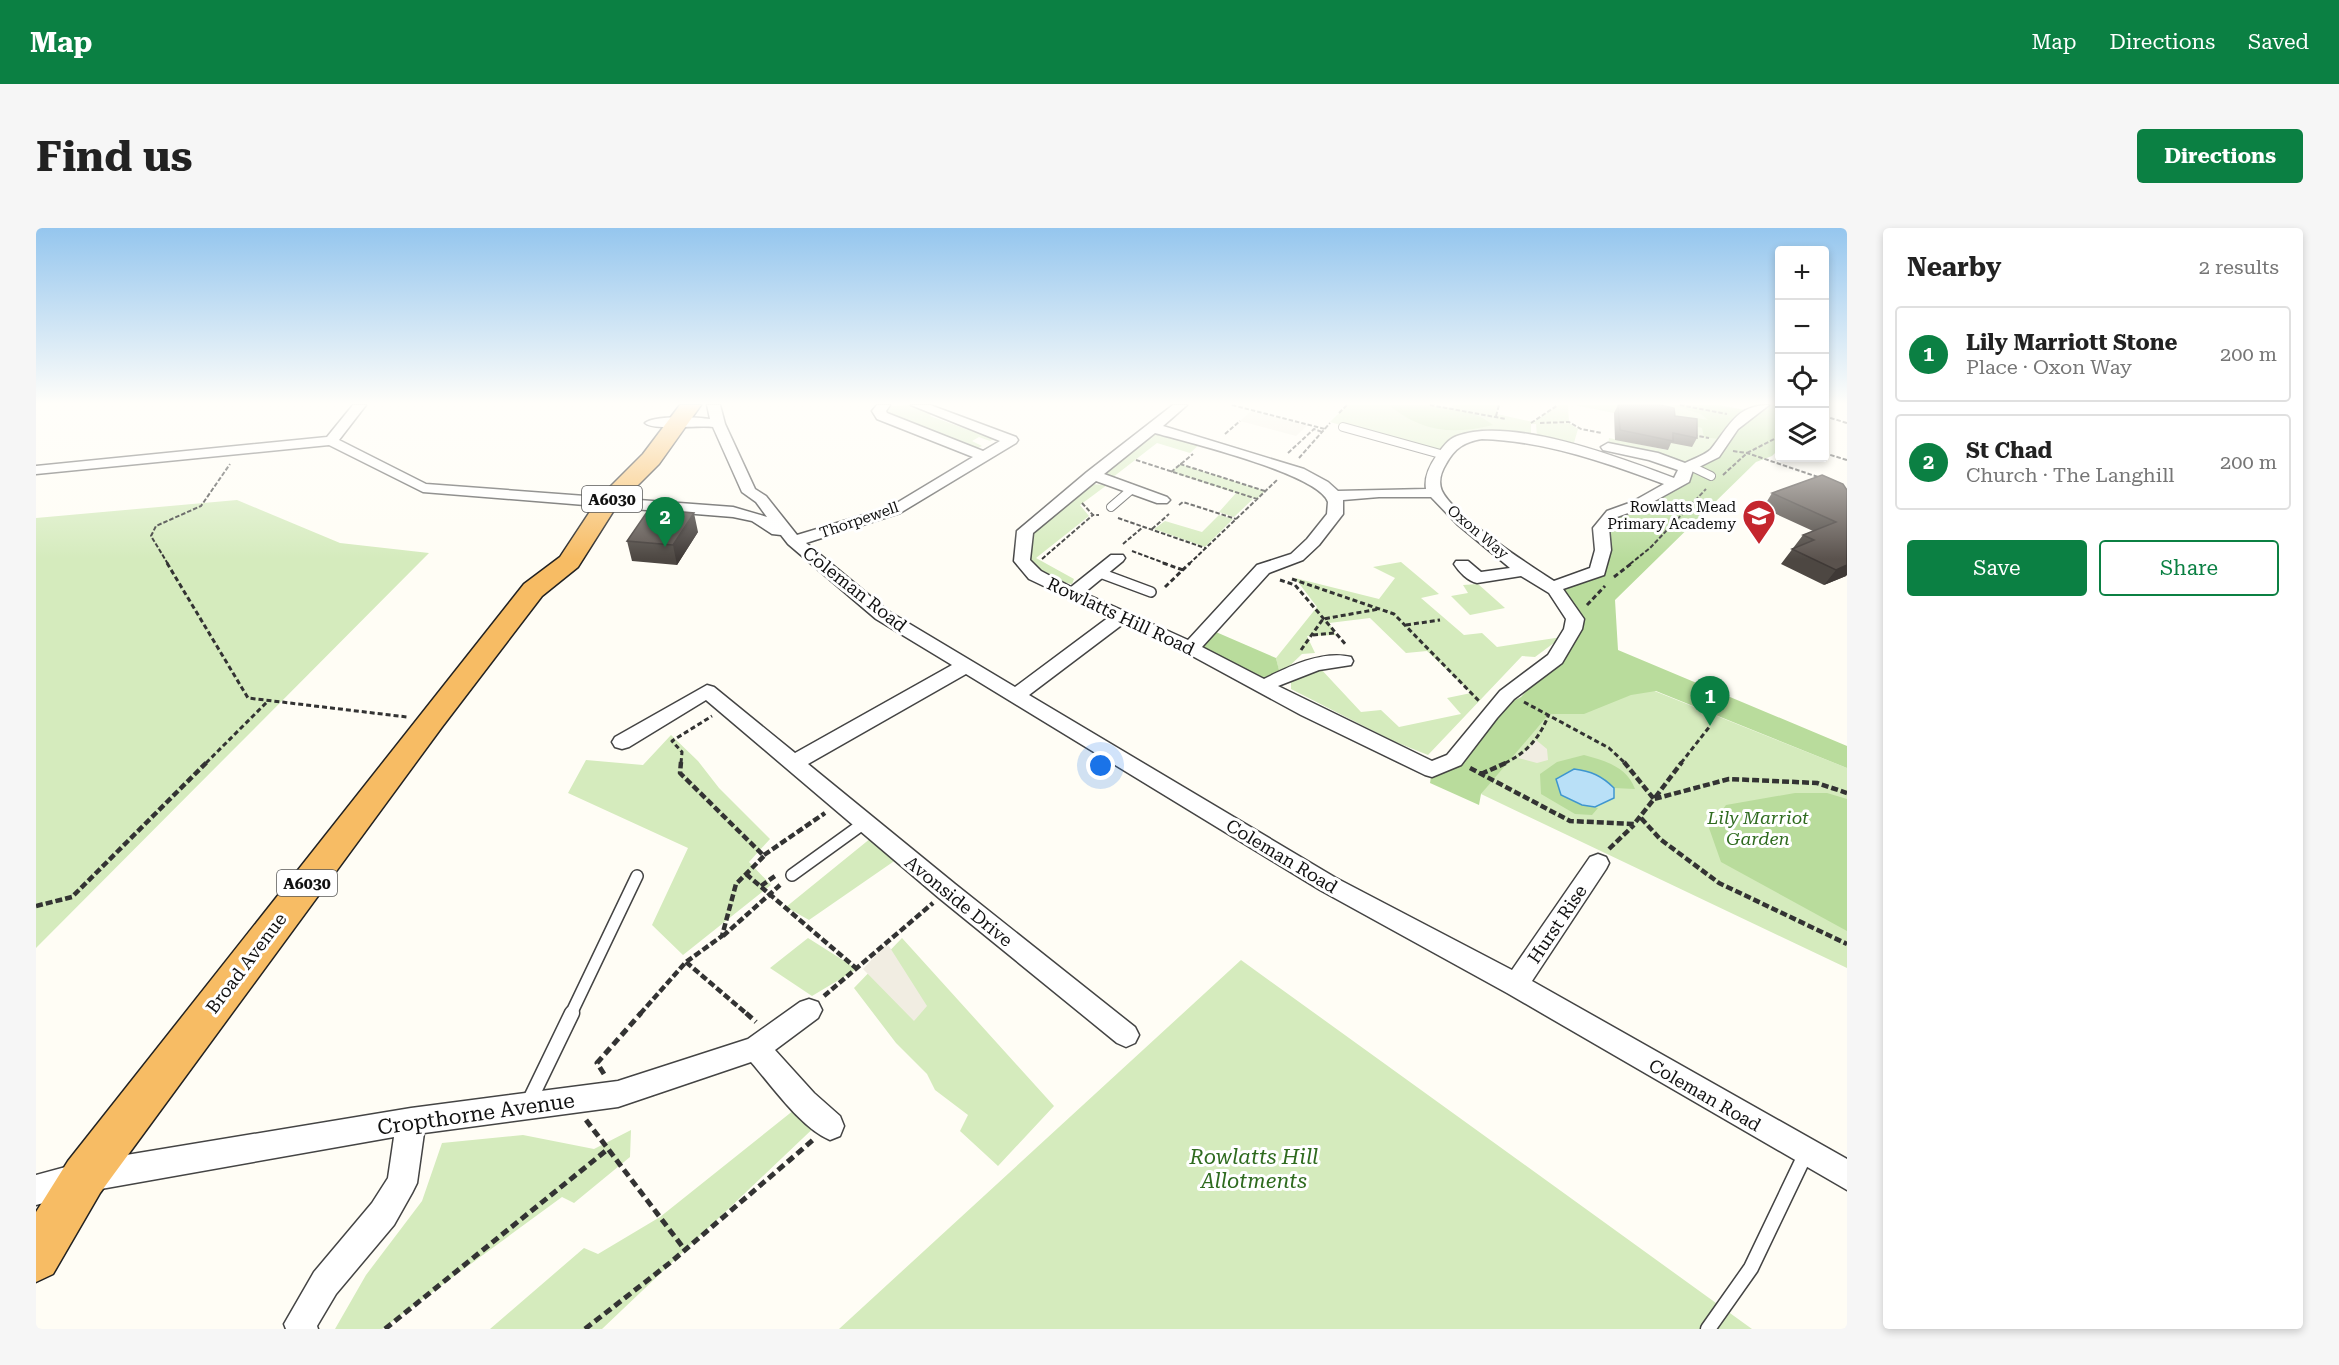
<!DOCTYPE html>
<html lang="en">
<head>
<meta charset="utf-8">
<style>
	body { margin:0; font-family:"Roboto Serif",serif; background:#f6f6f6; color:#222 }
	.controls { position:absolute; right:18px; top:18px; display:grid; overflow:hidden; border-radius:6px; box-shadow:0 3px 9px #0003 }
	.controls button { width:54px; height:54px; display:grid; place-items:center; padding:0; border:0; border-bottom:2px solid #e0e0e0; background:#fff; color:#222; font:30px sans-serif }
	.you { position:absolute; left:1065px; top:538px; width:21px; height:21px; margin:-15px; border:4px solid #fff; border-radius:50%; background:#1a73e8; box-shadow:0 0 0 9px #1a73e833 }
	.badge { display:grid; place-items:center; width:39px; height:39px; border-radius:50%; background:#0b8043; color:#fff; font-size:20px; font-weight:700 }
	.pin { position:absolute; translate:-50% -50px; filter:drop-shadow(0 2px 3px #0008) }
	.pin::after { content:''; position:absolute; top:32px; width:21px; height:18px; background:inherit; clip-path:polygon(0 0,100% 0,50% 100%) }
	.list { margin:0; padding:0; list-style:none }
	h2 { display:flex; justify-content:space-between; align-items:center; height:78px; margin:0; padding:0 24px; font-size:26px }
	h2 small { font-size:20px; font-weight:400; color:#767676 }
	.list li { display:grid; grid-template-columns:39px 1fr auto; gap:18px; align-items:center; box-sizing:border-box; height:96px; margin:0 12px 12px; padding:0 12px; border:2px solid #e0e0e0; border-radius:6px }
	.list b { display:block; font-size:22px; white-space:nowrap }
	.list p { margin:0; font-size:20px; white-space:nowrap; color:#767676 }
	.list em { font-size:20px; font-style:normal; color:#767676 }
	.actions { display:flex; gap:12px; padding:18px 24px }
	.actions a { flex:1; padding:14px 0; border:2px solid #0b8043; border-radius:6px; text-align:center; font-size:21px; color:#0b8043 }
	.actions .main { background:#0b8043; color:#fff }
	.icon { flex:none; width:33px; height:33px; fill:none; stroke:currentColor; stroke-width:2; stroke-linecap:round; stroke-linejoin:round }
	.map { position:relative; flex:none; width:1811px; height:1101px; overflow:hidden; border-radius:6px }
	header { display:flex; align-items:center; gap:36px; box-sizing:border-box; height:84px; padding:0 30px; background:#0b8043; color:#fff }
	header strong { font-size:28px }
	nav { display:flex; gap:33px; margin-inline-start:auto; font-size:21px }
	.intro { display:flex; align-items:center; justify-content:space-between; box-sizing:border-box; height:144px; padding:0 36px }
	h1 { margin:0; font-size:42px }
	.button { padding:15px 27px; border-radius:6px; background:#0b8043; color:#fff; font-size:21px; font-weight:700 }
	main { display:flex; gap:36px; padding:0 36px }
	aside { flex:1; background:#fff; border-radius:6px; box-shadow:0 3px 9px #0003 }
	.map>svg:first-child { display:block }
	.green { fill:#d5ebbd }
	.forest { fill:#b9dc9c }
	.plaza { fill:#f1ede2 }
	.water { fill:#b9e0f7; stroke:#3f96cf; stroke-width:1.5 }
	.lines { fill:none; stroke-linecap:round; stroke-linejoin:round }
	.service-far3-casing { stroke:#444; stroke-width:10 }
	.service-far2-casing { stroke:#444; stroke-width:12 }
	.service-far1-casing { stroke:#444; stroke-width:14 }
	.service-casing { stroke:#444; stroke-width:17 }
	.minor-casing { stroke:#444; stroke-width:3 }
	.trunk-casing { stroke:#222; stroke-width:3 }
	.path-far3 { stroke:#333; stroke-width:2; stroke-dasharray:4.5 2; stroke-linecap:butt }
	.path-far2 { stroke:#333; stroke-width:3; stroke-dasharray:5 3; stroke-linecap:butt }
	.path-far1 { stroke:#333; stroke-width:4.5; stroke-dasharray:7 3; stroke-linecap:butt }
	.path { stroke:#333; stroke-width:5; stroke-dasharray:8 4.5; stroke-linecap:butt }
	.service-far3 { stroke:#fff; stroke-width:8 }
	.service-far2 { stroke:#fff; stroke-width:9 }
	.service-far1 { stroke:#fff; stroke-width:11 }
	.service { stroke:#fff; stroke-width:14 }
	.minor { fill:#fff; fill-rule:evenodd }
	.trunk { fill:#f7bc64; fill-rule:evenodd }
	.wall { fill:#4d4742 }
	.shaded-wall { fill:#3f3936 }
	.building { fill:#5a524d; stroke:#3f3936; stroke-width:1.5 }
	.labels { text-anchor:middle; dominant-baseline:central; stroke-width:6; stroke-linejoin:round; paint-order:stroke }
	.far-poi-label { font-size:15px; fill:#111; stroke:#fff; text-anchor:end }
	.far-street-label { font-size:15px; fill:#111; stroke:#fff }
	.shield { fill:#fff; stroke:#585858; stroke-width:1.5 }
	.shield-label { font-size:16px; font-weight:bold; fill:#111 }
	.street-label { font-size:18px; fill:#111; stroke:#fff }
	.park-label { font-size:18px; font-style:italic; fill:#2f6b1f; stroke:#fff }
	.near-street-label { font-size:21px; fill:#111; stroke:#fff }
	.near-park-label { font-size:21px; font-style:italic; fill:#2f6b1f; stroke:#fff }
</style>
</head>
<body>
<header>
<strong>Map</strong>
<nav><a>Map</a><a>Directions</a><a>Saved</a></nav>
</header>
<div class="intro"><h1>Find us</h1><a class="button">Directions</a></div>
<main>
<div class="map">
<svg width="1811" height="1101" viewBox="0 0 1811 1101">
	<rect width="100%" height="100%" fill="#fffdf5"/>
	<path class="green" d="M 874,177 L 896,185 L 894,188 L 952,209 L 955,207 L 961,209 L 954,213 L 943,209 L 936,213 L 946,218 L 940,221 L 850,187 L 849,180 L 852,178 Z
		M 1311,177 L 1393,177 L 1415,180 L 1417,177 L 1463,177 L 1461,186 L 1497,194 L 1522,177 L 1532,177 L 1533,194 L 1518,196 L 1533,195 L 1542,201 L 1537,218 L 1501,208 L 1500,196 L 1495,196 L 1495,212 L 1441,208 L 1408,227 L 1294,194 Z
		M 1538,177 L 1684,177 L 1716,183 L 1678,226 L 1650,240 L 1572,219 L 1573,210 L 1631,222 L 1583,186 Z
		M 1118,200 L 1164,216 L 1154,225 L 1121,215 L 1072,253 L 1056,247 Z
		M 1144,236 L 1229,263 L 1221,271 L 1211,269 L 1217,271 L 1198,289 L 1183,284 L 1200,265 L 1135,244 Z
		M 1053,256 L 1071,257 L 1044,277 L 1053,288 L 1000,330 L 1038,351 L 1036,356 C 1018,354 1005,344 994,330 L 996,303 Z
		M 201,272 L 304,315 L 393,325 L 0,720 L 0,290 Z
		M 1183,287 L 1197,291 L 1169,319 L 1118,301 L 1129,293 L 1166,304 Z
		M 1365,334 L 1403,366 L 1385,370 L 1428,407 L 1446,405 L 1461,419 L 1526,409 L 1499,429 L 1486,428 L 1392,527 L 1357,513 L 1255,461 L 1255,452 L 1283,439 L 1325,484 L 1345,482 L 1363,499 L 1425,486 L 1411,470 L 1435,465 L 1391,423 L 1370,425 L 1334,390 L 1293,395 L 1300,407 L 1271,408 L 1279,425 L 1266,426 L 1244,447 L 1240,430 L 1281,379 L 1259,350 L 1343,371 L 1359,350 L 1337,339 Z
		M 1442,356 L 1469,380 L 1434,387 L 1415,368 L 1432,365 L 1427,357 Z
		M 1541,432 L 1811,540 L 1811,740 L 1445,566 Z
		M 635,507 L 662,533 L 683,560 L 734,611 L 713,634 L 735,657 L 647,727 L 616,697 L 652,620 L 532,565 L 550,532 L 607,537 Z
		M 835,610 L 867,627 L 773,692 L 750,679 Z
		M 772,710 L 821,741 L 776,768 L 734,740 Z
		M 866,710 L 1018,878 L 962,938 L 924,903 L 932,887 L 899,862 L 891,846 L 860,815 L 818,760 Z
		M 1205,732 L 1716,1101 L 803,1101 Z
		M 768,874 L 787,891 L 566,1101 L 454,1101 L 548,1020 L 562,1026 L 624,989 Z
		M 595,902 L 594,929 L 538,975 L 526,969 L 346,1101 L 299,1101 L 330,1047 L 386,973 L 406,915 L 487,907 L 558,921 Z"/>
	<path class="forest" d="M 1353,177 C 1385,177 1430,175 1457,197 C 1416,207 1385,204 1353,177 Z
		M 1635,177 L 1680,177 L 1719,184 L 1727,177 L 1743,177 L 1743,221 L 1736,228 L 1720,234 L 1579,372 L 1582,422 L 1811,518 L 1811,540 L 1620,463 L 1595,467 L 1548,486 L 1513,486 L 1445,566 L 1443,577 L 1394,555 L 1396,542 L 1418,532 L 1454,485 L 1485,469 L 1519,431 L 1537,401 L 1516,359 L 1562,343 L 1576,286 L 1640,256 L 1690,212 L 1668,209 L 1666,200 L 1648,195 L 1653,189 L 1672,192 L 1665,186 Z
		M 1173,401 L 1240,430 L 1245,450 L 1228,458 L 1157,421 Z
		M 1548,527 C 1570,533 1591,539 1599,561 L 1578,560 L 1570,552 L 1532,571 C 1543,573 1551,578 1562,580 L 1556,587 L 1539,586 L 1505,566 L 1504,546 L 1521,534 Z
		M 1759,565 L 1791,565 L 1811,571 L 1811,703 L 1685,634 L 1673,600 L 1690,577 Z"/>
	<path class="plaza" d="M 1215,183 L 1272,197 L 1260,208 L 1204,193 Z
		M 1500,512 L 1511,521 L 1512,532 L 1501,535 L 1482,530 Z
		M 851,715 L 891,778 L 878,793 L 827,741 Z"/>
	<path class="water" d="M 1538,541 C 1555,543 1566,548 1578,560 L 1578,570 L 1559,579 L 1546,577 L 1525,567 L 1520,551 Z"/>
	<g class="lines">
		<defs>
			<path id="service-far3" d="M 1307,199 L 1408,227
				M 1654,238 L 1675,248
				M 1075,279 L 1096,261"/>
			<path id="service-far2" d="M 1064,345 L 1115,364"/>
			<path id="service-far1" d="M 756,647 L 828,595
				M 535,786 L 601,648"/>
			<path id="service" d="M 492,876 L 536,785
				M 1672,1101 L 1715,1040 L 1770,925"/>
			<path id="minor" d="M 317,177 L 330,177 L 303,212 L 390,256 L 697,279 L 731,289 L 720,274 L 706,264 L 677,199 C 662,197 618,203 609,195 C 619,187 661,189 674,191 L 671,177 L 684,177 L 689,196 L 719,261 L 730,268 L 761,307 L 854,279 L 937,229 L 841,191 L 836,183 L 841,177 L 854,177 L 850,183 L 851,185 L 947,223 L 964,213 L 875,177 L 894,177 L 980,209 L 982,212 L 980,215 L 864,285 L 770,315 L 852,383 L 979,459 L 1073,389 L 993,351 L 978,333 L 981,303 L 1051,244 L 1137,177 L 1151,177 L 1127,198 L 1268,241 L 1292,254 L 1302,263 L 1390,261 C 1388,248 1394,237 1401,227 C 1406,220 1412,211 1421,208 C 1475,188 1585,230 1638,250 L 1642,242 L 1613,232 L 1567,222 L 1565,219 L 1572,215 L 1622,225 L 1649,235 C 1657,231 1669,227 1675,221 C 1693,199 1700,177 1733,177 L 1702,201 L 1683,229 L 1657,242 L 1653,254 L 1606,280 L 1581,289 L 1573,300 L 1575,322 L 1568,347 L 1527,361 L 1548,391 L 1546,401 L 1526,435 L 1478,471 L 1461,490 L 1425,537 L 1396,549 L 1389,547 L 1265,487 L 1149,424 L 1087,396 L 993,467 L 1300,650 L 1476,742 L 1554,629 L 1562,626 L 1570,629 L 1573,635 L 1570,641 L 1496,753 L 1811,931 L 1811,962 L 1471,765 L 1284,662 L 930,446 L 772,536 L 919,656 L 1099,799 L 1103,807 L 1099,815 L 1090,819 L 1081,815 L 903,670 L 670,472 L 593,519 L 586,521 L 579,519 L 576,514 L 579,509 L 671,457 L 678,459 L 759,525 L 916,437 L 840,391 L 752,316 L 745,307 L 736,306 L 716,293 L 697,289 L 387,264 L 293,217 L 0,246 L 0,238 L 291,209 ZM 1119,205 C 1151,214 1283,246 1292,274 L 1291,286 L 1271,311 L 1255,326 L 1221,337 L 1152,412 L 1048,365 L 1087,333 L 1089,330 L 1087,327 L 1075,327 L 1035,359 L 1005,343 L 994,332 L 997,305 L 1060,253 L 1121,275 L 1131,275 L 1134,272 L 1131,269 L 1068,246 ZM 1446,211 C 1509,213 1569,234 1628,256 L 1596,274 L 1571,283 L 1557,300 L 1559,322 L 1554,340 L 1518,353 C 1493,337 1418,288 1406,263 C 1402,254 1405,244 1410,236 C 1419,220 1428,214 1446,211 ZM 1343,269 L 1395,269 L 1421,296 L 1474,340 L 1445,344 L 1432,333 L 1420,333 L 1418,336 C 1423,344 1432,353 1441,355 L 1485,348 L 1513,365 L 1530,391 L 1528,401 L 1512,427 L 1464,463 L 1411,527 L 1396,533 L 1242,458 L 1283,442 L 1315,437 L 1317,433 L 1315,429 C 1286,422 1252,439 1228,451 L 1166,419 L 1233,345 L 1267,332 L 1283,317 L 1307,286 L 1307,272 Z
				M 773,771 L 782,774 L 786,782 L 782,790 L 739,822 L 778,865 L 804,888 L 808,898 L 804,908 L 794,912 C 765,900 736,858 715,834 L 582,879 L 388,905 L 381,955 L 376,965 L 358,997 L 300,1066 L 281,1098 L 282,1101 L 250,1101 L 248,1096 L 278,1044 L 336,975 L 352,950 L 358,909 L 48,964 L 0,977 L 0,947 L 48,934 L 375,880 L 582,853 L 712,811 L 764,774 Z"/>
			<path id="trunk" d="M 644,177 L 665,177 L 623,236 L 580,279 L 542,339 L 506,368 L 406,499 L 64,965 L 17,1046 L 0,1054 L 0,984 L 32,933 L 488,356 L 524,329 L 563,270 L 607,226 Z"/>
		</defs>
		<use href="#service-far3" class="service-far3-casing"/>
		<use href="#service-far2" class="service-far2-casing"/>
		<use href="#service-far1" class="service-far1-casing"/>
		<use href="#service" class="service-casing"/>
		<use href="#minor" class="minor-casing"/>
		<use href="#trunk" class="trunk-casing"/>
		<path class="path-far3" d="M 1196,177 L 1289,201
			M 1394,177 L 1470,191
			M 1644,177 L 1691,186
			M 1303,185 L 1311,177
			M 1460,188 L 1463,177
			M 1788,188 L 1811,195
			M 1495,195 L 1522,177
			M 1504,195 L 1533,194 L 1545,201 L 1566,205
			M 1189,206 L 1204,193
			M 1657,207 L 1673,210
			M 1697,223 L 1711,225 L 1785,250
			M 1252,225 L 1278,201 L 1286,204
			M 1788,225 L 1811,232
			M 1263,230 L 1294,195
			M 1100,232 L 1221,271
			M 1144,236 L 1229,263
			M 1135,244 L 1157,226
			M 1687,247 L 1711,225 L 1744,208
			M 1046,275 L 1057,287 L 1063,287
			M 1143,277 L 1147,274 L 1200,291
			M 1082,290 L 1169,320
			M 1116,301 L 1133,286
			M 1087,316 L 1107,299
			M 1096,323 L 1131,336
			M 1006,331 L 1057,287
			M 132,336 L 115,308 L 120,298 L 165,278 L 194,236
			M 1153,336 L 1241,252
			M 1594,336 L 1614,320 L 1670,261"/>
		<path class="path-far2" d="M 131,335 L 212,470 L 371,489
			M 1127,335 L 1147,342
			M 1578,349 L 1596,335
			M 1256,351 L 1358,386 L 1444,474
			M 1244,352 L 1259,357 L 1310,417
			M 1129,359 L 1154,335
			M 1551,377 L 1569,358
			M 1370,397 L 1404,392
			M 1277,407 L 1299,405
			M 1265,422 L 1287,391 L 1343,381
			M 1488,474 L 1573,520 L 1589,535
			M 170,535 L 233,472
			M 645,535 L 646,524 L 636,513 L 676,488
			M 1469,535 C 1492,524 1504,509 1513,486
			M 1645,535 L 1674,498"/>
		<path class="path-far1" d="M 1588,534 L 1618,571 L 1646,534
			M 1434,540 L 1534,593 L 1598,596 L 1618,571 L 1693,551 L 1781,555 L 1811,565
			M 1445,546 L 1472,534
			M 1605,590 L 1624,611 L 1683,655 L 1811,716
			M 1573,621 L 1598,597
			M 728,627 L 789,585
			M 710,646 L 821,741
			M 725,658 L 739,648
			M 0,678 L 36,669 L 171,534
			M 687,708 L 744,657
			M 650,734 L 711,786
			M 788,768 L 897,675
			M 604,786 L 650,734 L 686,708 L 700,656 L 728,628 L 644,545 L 645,534"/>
		<path class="path" d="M 710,785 L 720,794
			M 568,846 L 561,835 L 605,785
			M 550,892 L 649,1022
			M 349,1101 L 572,921
			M 549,1101 L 635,1034 L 777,912"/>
		<use href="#service-far3" class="service-far3"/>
		<use href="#service-far2" class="service-far2"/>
		<use href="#service-far1" class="service-far1"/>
		<use href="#service" class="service"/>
		<use href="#minor" class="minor"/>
		<use href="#trunk" class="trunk"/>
	</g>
	<path class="wall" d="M 1582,177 L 1625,177 L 1639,188 L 1661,210 L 1656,219 L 1635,215 L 1632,222 L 1579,212 L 1578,185 Z
		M 1807,256 L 1810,348 L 1788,357 L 1745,336 L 1767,307 L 1777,303 L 1727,280 L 1736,265 Z
		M 662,304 L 641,337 L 596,333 L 591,313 Z"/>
	<path class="shaded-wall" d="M 658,285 L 662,304 L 641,337 L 637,317 Z
		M 1811,336 L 1811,347 L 1810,348 L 1788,357 L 1800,342 Z"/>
	<path class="building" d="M 1582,177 L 1625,177 L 1638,180 L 1639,188 L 1661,191 L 1661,210 L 1637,205 L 1637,213 L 1584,202 Z
		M 1786,247 L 1807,256 L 1811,262 L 1811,337 L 1800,342 L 1756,321 L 1778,312 L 1767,307 L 1800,294 L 1736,265 Z
		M 613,281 L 658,285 L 637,317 L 591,313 Z"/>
	<linearGradient id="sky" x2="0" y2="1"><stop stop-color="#95c6ee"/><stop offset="0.53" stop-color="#fffefa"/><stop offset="1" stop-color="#fffefa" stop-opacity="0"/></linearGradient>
	<rect width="1811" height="331" fill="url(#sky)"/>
	<defs>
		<symbol id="school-pin" viewBox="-11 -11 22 30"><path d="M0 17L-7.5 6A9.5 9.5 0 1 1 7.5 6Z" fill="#c4262e" stroke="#fff"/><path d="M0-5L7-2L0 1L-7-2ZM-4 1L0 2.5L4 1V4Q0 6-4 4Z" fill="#fff"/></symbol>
	</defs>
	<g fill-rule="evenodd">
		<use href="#school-pin" x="1704" y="269" width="38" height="52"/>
	</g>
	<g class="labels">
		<g class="far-poi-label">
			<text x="1700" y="279">Rowlatts Mead<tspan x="1700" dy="17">Primary Academy</tspan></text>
		</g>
		<g class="far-street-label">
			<text transform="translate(823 292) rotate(-19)">Thorpewell</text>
			<text transform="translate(1442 304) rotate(40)">Oxon Way</text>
		</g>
		<g class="shield">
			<rect x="546" y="258" width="60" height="26" rx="4.5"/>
			<rect x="241" y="642" width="60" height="26" rx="4.5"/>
		</g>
		<g class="shield-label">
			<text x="576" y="271">A6030</text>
			<text x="271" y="655">A6030</text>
		</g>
		<g class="street-label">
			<text transform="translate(819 361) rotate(38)">Coleman Road</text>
			<text transform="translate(1085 388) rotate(25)">Rowlatts Hill Road</text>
			<text transform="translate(1246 628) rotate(31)">Coleman Road</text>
			<text transform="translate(923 673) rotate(39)">Avonside Drive</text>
			<text transform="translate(1521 696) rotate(-56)">Hurst Rise</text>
			<text transform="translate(210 735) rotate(-53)">Broad Avenue</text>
			<text transform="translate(1669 867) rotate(30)">Coleman Road</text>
		</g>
		<g class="park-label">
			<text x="1722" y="589">Lily Marriot<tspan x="1722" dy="21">Garden</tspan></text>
		</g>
		<g class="near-street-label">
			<text transform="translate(440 886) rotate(-8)">Cropthorne Avenue</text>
		</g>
		<g class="near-park-label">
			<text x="1218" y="929">Rowlatts Hill<tspan x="1218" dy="24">Allotments</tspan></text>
		</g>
	</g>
</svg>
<div class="controls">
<button>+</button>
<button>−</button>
<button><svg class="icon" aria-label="locate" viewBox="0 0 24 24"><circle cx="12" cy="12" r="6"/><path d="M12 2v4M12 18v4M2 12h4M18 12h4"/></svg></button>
<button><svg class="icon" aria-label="layers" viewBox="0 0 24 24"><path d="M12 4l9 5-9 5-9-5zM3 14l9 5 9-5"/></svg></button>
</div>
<div class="you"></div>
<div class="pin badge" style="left:1674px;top:498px">1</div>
<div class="pin badge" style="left:629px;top:319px">2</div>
</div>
<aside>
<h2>Nearby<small>2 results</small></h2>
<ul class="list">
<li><span class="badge">1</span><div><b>Lily Marriott Stone</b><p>Place · Oxon Way</p></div><em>200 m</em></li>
<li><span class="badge">2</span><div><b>St Chad</b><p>Church · The Langhill</p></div><em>200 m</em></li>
</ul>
<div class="actions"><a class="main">Save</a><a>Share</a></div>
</aside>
</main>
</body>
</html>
